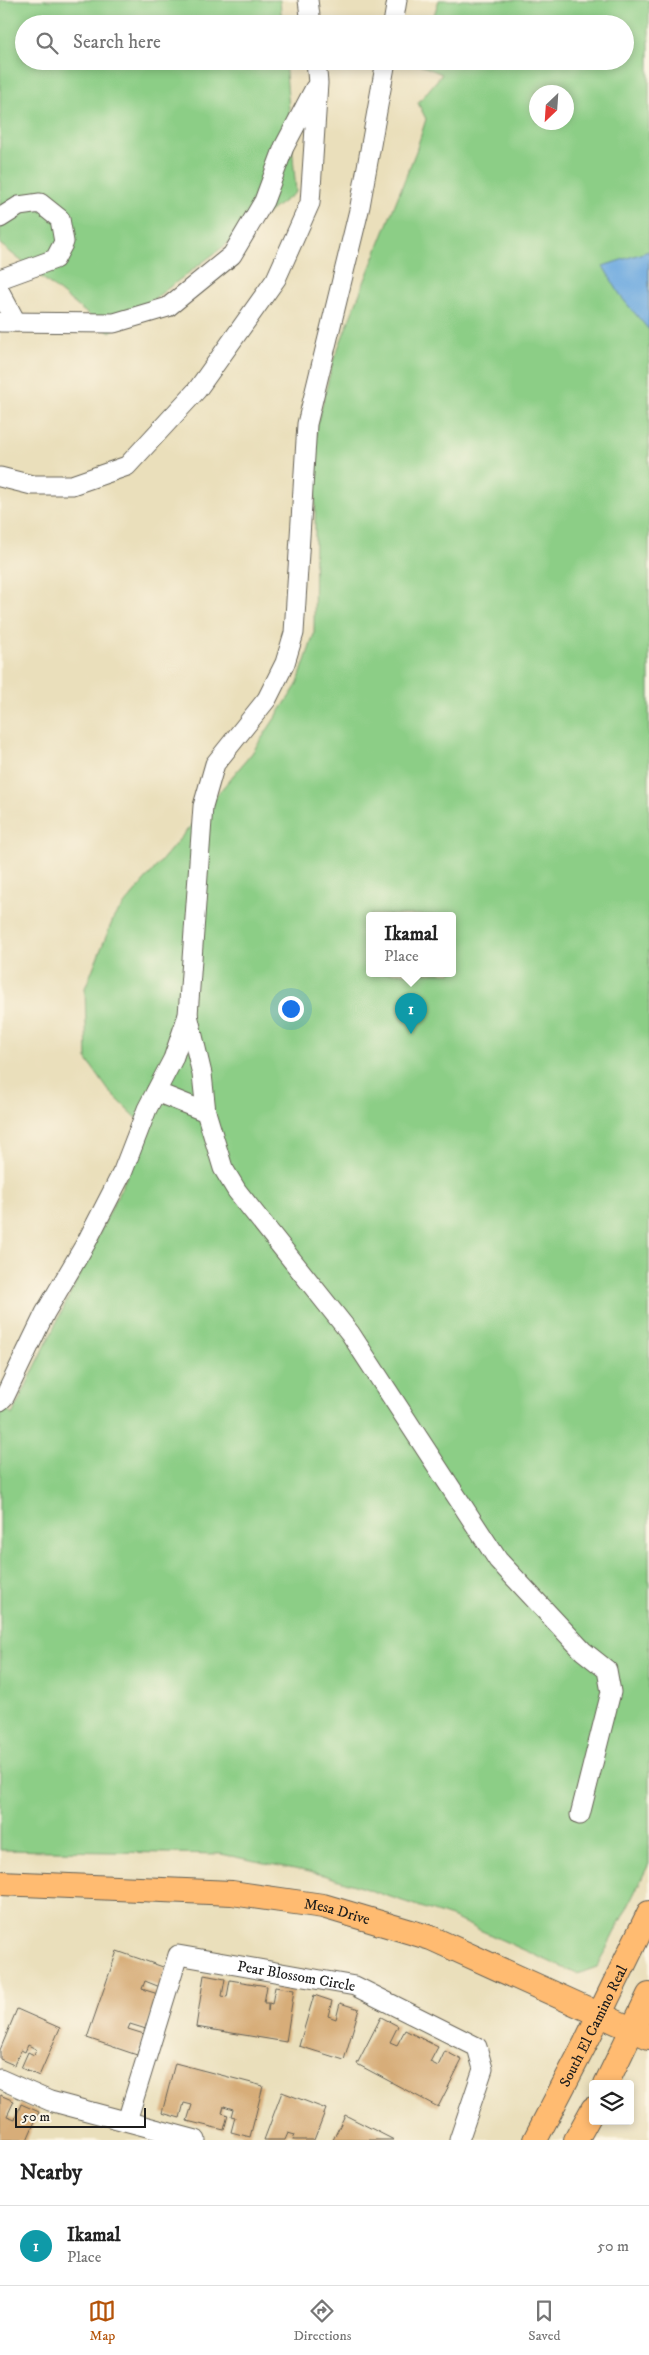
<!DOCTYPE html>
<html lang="en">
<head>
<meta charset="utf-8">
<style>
	body { margin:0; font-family:"IM FELL DW Pica",serif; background:#f2f2f2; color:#222 }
	.controls { position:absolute; right:15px; bottom:15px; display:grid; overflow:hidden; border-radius:5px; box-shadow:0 2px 8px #0003 }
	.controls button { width:45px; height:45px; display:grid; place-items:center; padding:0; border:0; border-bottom:1px solid #e0e0e0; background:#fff; color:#222; font:25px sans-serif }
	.compass { position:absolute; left:529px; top:85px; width:45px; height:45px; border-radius:50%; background:#fff; box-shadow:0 2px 8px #0003; rotate:205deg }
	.scale { position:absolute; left:15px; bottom:12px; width:131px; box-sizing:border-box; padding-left:5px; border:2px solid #1c1c1c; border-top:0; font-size:14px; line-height:18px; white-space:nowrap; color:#1c1c1c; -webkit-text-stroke:4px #fcf5e5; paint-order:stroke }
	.you { position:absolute; left:290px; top:1008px; width:18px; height:18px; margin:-12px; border:4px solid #fff; border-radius:50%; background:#1a73e8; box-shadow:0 0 0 8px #1a73e833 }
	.badge { display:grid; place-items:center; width:32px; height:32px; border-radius:50%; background:#b45309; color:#fff; font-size:16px; font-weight:700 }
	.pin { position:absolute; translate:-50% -41px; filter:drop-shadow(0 1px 2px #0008) }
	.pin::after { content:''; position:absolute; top:26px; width:18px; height:15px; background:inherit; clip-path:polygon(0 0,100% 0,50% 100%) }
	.popup { position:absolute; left:366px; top:912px; width:90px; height:65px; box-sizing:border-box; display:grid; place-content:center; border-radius:5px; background:#fff; filter:drop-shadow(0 1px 4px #0005); font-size:16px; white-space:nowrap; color:#767676 }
	.popup b { font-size:19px; color:#222 }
	.popup::after { content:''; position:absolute; left:50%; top:100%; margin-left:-10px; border:10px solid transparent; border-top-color:#fff }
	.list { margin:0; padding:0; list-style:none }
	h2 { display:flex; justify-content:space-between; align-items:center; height:65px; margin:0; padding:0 20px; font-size:21px }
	h2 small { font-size:16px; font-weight:400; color:#767676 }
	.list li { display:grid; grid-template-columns:32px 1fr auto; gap:15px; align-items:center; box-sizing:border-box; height:80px; padding:0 20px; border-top:1px solid #e0e0e0 }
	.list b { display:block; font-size:19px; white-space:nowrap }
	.list p { margin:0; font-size:16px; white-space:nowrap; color:#767676 }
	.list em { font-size:16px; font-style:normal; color:#767676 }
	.icon { flex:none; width:28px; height:28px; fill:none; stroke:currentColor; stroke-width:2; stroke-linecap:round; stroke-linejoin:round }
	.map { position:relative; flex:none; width:649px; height:2140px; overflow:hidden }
	.search { position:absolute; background:#fff; box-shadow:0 2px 8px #0003; left:15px; right:15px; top:15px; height:55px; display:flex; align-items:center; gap:12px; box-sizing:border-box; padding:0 18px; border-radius:28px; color:#767676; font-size:19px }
	.sheet { height:145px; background:#fff }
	nav { display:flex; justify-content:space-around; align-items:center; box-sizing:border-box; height:70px; border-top:1px solid #e0e0e0; background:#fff; font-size:14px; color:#767676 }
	nav a { display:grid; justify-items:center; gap:2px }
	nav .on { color:#b45309 }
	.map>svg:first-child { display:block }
	.green { fill:#8cce86; stroke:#547551; fill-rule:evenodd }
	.water { fill:#6fabe0; stroke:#46647e }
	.building { fill:#d7ad79 }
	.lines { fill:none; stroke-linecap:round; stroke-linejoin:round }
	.minor-casing { stroke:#646054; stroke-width:21 }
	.major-casing { stroke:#646054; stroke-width:26 }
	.minor { stroke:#fff; stroke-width:19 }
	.major { stroke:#ffbb71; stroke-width:24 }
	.labels { text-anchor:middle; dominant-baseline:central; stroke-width:5; stroke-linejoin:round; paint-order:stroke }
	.street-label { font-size:15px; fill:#1c1c1c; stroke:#fcf5e5 }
</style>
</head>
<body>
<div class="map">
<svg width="649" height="2140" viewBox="0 0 649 2140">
	<rect width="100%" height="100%" fill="#fcf5e5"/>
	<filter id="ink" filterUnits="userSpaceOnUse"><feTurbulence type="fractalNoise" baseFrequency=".02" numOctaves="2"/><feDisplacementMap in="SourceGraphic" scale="10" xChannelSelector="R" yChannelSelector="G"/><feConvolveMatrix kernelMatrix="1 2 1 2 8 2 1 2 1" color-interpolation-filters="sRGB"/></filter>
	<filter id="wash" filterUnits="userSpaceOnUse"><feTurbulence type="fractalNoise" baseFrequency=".0096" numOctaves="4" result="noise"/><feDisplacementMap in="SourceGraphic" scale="20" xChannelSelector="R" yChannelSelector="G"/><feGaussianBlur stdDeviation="1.12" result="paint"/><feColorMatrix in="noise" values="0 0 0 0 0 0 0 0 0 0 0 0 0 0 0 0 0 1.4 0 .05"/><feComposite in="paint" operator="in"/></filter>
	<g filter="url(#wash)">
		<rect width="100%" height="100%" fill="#eadfbb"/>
		<path class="green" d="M 0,0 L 280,0 L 282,24 L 24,24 L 24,61 L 285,61 L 296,192 L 110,332 L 0,244 Z
			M 439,0 L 649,0 L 649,1864 L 597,1967 L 577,1974 L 451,1917 L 324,1875 L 221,1854 L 0,1850 L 0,1400 L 12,1415 L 149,1130 L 109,1091 L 87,1060 L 85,988 L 114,917 L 252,753 L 297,685 L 314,634 L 316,430 L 333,361 L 416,151 L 426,119 L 418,103 L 442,74 L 418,64 L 419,61 L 625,61 L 625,24 L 431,24 ZM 536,92 L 566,92 L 566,122 L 536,122 ZM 370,915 L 452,915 L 452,973 L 370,973 Z"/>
		<path class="water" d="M 649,251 L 649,330 L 622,298 L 603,266 Z"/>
		<g id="blocks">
			<path class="building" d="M 117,1951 L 166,1968 L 160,1987 L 145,1981 L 142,1989 L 158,1994 L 146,2029 L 130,2024 L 128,2029 L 144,2034 L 137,2055 L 87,2038 Z
				M 204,1975 L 225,1979 L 222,1996 L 227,1997 L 230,1980 L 267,1986 L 264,2003 L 268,2003 L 268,2011 L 269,2003 L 272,2004 L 275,1987 L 294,1990 L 286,2042 L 196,2027 Z
				M 314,1995 L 332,2001 L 328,2016 L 336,2019 L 340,2003 L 359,2009 L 344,2060 L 299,2046 Z
				M 17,2009 L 60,2028 L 39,2076 L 21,2068 L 28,2052 L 34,2055 L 36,2049 L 28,2045 L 25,2052 L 21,2050 L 14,2065 L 0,2059 L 0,2050 Z
				M 381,2017 L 398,2026 L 390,2042 L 397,2045 L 405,2030 L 438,2047 L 430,2062 L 438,2066 L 445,2051 L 462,2060 L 438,2107 L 357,2064 Z
				M 175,2063 L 263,2086 L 250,2137 L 231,2132 L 235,2117 L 231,2116 L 233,2109 L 224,2106 L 222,2113 L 228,2115 L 224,2130 L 187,2121 L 192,2105 L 184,2103 L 180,2118 L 162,2113 Z
				M 282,2092 L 326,2109 L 314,2140 L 293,2140 L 295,2135 L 288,2133 L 285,2140 L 264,2140 Z
				M 0,2095 L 14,2101 L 7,2116 L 15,2119 L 21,2104 L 39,2112 L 27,2140 L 0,2140 Z
				M 345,2115 L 394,2140 L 333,2140 Z"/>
		</g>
	</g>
	<g filter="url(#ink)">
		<use href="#blocks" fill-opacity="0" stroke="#646054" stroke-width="1"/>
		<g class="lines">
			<defs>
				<g id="minor">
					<path d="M 308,0 L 311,24"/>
					<path d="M 393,24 L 397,0"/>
					<path d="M 0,218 L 19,206 L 40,203 L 60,219 L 64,242 L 55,259 L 0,279"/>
					<path d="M 0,292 L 16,322"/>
					<path d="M 0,322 L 114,323 L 168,307 L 232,255 L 264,201 L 284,147 L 315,88"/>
					<path d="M 0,477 L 32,485 L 72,485 L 127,466 L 197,390 L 276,279 L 310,203 L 318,83 L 316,61"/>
					<path d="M 188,1015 L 202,1074 L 206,1112 L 223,1168 L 237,1191 L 350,1333 L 498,1560 L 583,1651 L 607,1670 L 611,1692 L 580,1815"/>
					<path d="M 156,1092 L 206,1112"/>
					<path d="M 0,1401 L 5,1396 L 45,1313 L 86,1243 L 123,1171 L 147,1109 L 173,1059 L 188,1015 L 203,806 L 215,764 L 267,699 L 285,663 L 294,633 L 307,424 L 360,206 L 386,61"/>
					<path d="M 0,2079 L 50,2101 L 196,2140"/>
					<path id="s1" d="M 127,2121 L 178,1955 L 355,1986 L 477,2047 L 483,2069 L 459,2140"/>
				</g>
				<g id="major">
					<path id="s2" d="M 0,1883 L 232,1893 L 323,1906 L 431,1938 L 649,2037"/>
					<path d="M 606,2084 L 649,1995"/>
					<path id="s3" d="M 535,2140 L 585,2044 L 649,1913"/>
					<path d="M 576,2140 L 593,2109"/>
				</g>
			</defs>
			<use href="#minor" class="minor-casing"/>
			<use href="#major" class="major-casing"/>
			<use href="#minor" class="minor"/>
			<use href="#major" class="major"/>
		</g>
	</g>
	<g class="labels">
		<g class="street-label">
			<text stroke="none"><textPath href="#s2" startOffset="339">Mesa Drive</textPath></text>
			<text stroke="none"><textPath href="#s1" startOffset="294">Pear Blossom Circle</textPath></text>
			<text stroke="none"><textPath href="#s3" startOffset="128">South El Camino Real</textPath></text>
		</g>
	</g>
</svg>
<div class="controls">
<button><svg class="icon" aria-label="layers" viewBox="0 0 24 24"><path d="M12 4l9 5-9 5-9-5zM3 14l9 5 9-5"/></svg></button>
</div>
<svg class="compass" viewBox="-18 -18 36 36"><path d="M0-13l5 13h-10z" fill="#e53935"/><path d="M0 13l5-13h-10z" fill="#767676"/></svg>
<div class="scale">50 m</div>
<div class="you"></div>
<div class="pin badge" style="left:411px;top:1034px;background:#0f9aa8">1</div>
<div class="popup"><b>Ikamal</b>Place</div>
<div class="search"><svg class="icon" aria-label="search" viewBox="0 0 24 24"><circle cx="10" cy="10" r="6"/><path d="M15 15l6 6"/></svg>Search here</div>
</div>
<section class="sheet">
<h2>Nearby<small></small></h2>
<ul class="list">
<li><span class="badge" style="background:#0f9aa8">1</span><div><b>Ikamal</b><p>Place</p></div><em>50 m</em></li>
</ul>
</section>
<nav>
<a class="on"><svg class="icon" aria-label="map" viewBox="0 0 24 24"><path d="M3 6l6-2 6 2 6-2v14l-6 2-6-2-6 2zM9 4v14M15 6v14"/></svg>Map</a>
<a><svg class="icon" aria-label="directions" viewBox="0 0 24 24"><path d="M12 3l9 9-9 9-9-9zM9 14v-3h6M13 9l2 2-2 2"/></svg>Directions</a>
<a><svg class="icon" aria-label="saved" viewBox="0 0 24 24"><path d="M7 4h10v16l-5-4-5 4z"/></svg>Saved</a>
</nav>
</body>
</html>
